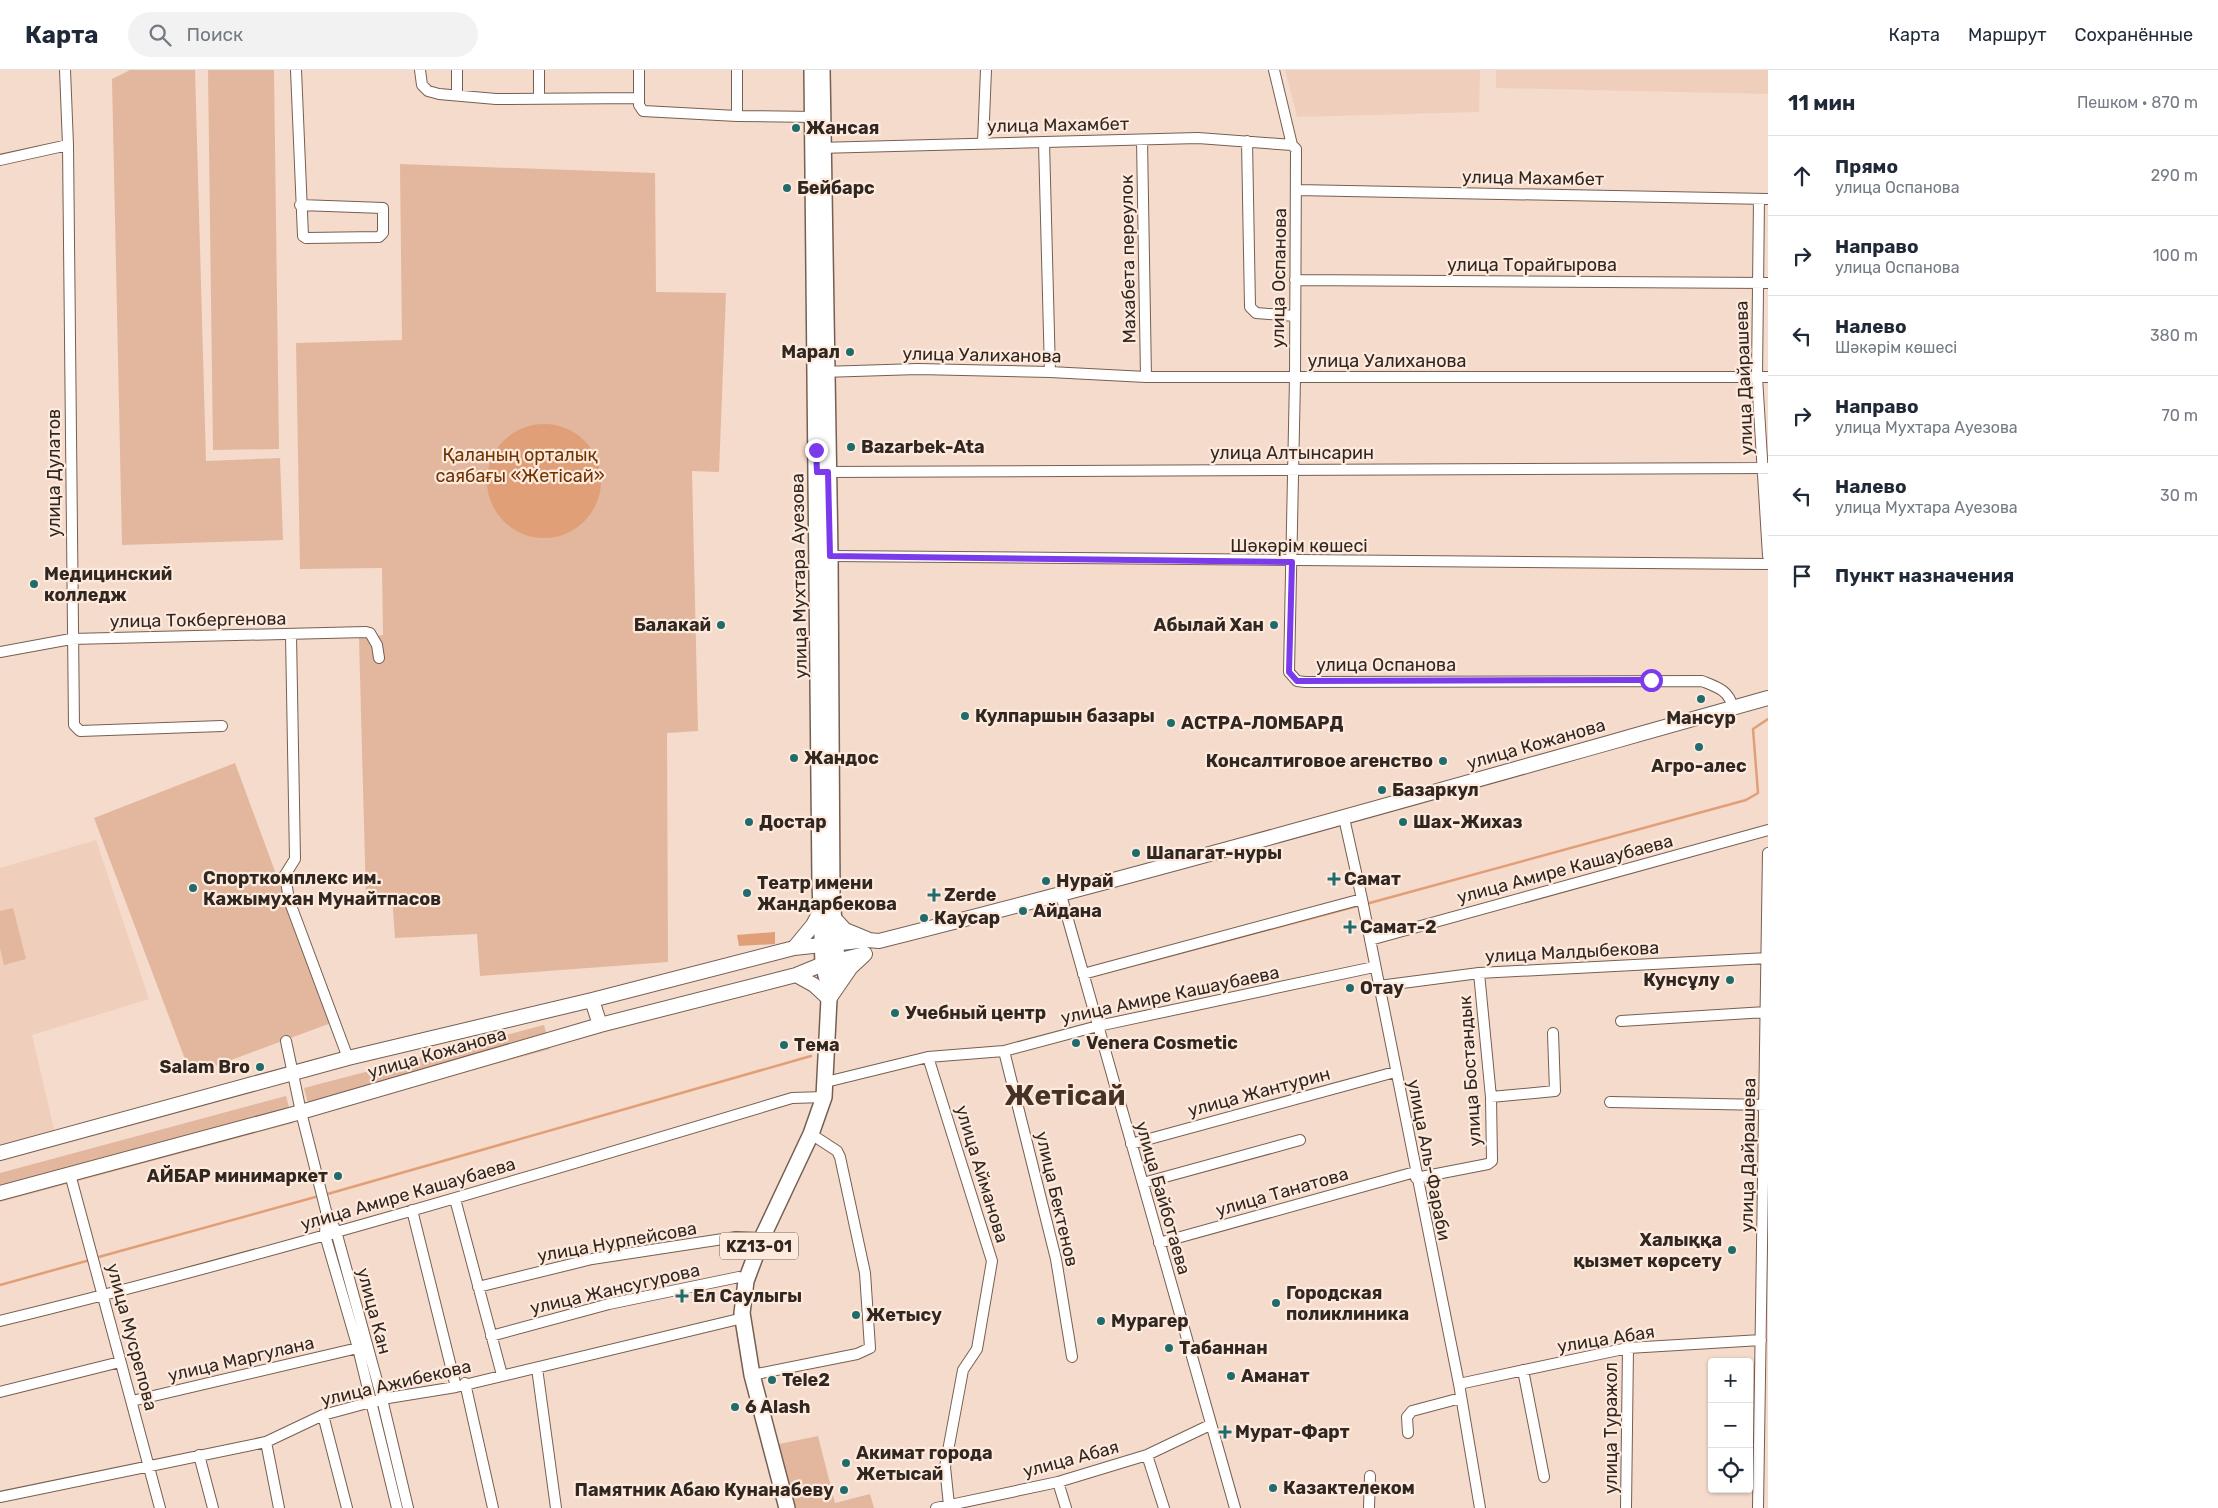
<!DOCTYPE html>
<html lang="ru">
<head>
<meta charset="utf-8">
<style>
	body { margin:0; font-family:Rubik,sans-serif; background:#f2f2f3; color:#1f2937 }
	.controls { position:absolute; right:15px; bottom:15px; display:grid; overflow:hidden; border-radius:5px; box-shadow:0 1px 4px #0004 }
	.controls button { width:45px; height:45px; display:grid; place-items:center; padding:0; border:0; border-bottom:1px solid #e0e1e3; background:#fff; color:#1f2937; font:25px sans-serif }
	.stop { position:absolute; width:15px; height:15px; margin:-11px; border:4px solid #7c3aed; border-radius:50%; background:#fff }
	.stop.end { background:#7c3aed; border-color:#fff; box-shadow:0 1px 5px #0008 }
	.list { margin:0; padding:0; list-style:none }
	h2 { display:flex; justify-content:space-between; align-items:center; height:65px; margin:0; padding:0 20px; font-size:21px }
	h2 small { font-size:16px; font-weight:400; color:#747a83 }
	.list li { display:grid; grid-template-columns:32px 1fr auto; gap:15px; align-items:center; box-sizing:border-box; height:80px; padding:0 20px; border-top:1px solid #e0e1e3 }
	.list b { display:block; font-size:19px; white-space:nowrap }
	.list p { margin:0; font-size:16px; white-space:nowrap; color:#747a83 }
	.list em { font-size:16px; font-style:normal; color:#747a83 }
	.icon { flex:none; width:28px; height:28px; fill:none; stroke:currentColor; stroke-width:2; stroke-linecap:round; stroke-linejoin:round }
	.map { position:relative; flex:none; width:1768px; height:1438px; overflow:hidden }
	header { display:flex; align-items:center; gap:30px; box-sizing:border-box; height:70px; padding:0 25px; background:#fff; border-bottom:1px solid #e0e1e3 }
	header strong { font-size:24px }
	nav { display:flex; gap:28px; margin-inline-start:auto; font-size:18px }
	.search { width:350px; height:45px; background:#f2f2f3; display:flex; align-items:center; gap:12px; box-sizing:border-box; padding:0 18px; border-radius:28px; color:#747a83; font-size:19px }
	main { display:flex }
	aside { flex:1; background:#fff }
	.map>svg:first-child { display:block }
	.built { fill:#efcfbb }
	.green { fill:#e2b79d }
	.water { fill:#e19f77 }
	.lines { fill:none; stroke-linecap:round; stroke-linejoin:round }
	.stream { stroke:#e19f77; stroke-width:2.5 }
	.street-casing { stroke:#765f52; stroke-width:12 }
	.secondary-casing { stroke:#765f52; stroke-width:16 }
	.primary-casing { stroke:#765f52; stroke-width:18 }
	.street { stroke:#fff; stroke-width:10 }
	.secondary { stroke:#fff; stroke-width:14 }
	.primary { stroke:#fff; stroke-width:15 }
	.route { stroke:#7c3aed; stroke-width:6 }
	.poi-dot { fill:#206c6c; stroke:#fee9dd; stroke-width:2 }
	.labels { text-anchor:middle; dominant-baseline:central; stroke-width:4.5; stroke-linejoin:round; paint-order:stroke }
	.shield { fill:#fee9dd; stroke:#6e6159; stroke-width:1 }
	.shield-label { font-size:16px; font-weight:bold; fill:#302721 }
	.street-label { font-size:18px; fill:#302721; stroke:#fee9dd }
	.poi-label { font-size:18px; font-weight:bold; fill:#302721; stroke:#fee9dd; text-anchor:start }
	.park-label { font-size:18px; fill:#6f3300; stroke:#fee9dd }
	.town-label { font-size:28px; font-weight:bold; fill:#463226; stroke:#fee9dd }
</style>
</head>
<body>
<header>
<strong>Карта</strong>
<div class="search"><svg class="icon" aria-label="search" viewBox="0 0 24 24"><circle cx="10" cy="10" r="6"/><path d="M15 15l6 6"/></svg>Поиск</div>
<nav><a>Карта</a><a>Маршрут</a><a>Сохранённые</a></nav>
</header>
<main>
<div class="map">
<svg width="1768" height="1438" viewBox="0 0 1768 1438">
	<rect width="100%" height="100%" fill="#f5dbcb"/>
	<path class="built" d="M 1285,0 L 1480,0 L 1479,42 L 1297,47 Z
		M 1496,0 L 1768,0 L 1768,24 L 1496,18 Z
		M 96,770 L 149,929 L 32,965 L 56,1068 L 0,1083 L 0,798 Z"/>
	<path class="green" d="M 130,0 L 195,0 L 206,391 L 280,388 L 283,470 L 122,475 L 112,9 Z
		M 208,0 L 274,0 L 279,379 L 213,380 Z
		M 400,94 L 655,103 L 656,222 L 726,223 L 719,402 L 692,401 L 698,661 L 667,663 L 668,892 L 480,906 L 477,864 L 395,868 L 392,826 L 366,829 L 359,568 L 383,565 L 382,498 L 300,499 L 296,273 L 402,270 Z
		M 235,693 L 331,953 L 191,1005 L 94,748 Z
		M 13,838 L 26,889 L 4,895 L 0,878 L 0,841 Z
		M 544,955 L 550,979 L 311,1045 L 304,1018 Z
		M 286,1026 L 293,1053 L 0,1132 L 0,1103 Z
		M 818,1366 L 835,1433 L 870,1424 L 874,1438 L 796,1438 L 779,1374 Z"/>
	<path class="water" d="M487 411a57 57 0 1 1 114 0a57 57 0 1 1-114 0Z
		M 775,862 L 775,874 L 739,876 L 737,865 Z"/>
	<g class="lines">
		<path class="stream" d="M 1366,834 L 1746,730 L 1758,723 L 1753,659 L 1768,649
			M 1142,893 L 1361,835
			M 324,1125 L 811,986
			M 95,1188 L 319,1126
			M 0,1215 L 90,1190"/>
		<defs>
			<path id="street" d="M 65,0 L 68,75 L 74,655 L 80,661 L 222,656
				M 296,0 L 303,166 L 306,168 L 379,167 L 383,163 L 383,138 L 300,135
				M 420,0 L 422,15 L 428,21 L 439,24 L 496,29 L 639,28
				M 639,0 L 639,35 L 643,41 L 737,46 L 817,47
				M 1274,0 L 1292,75 L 1296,79 L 1295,308 L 1289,602 L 1297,611 L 1305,612 L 1702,611 C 1717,617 1729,620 1733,638
				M 457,25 L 457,0
				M 539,27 L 539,0
				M 737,46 L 737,0
				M 1142,70 L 1146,307
				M 1247,71 L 1250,237 L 1256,243 L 1295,246
				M 1044,72 L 1050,302
				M 983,73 L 986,0
				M 818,78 L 1198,68 L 1292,75
				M 0,90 L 68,75
				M 1296,120 L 1768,129
				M 1759,129 L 1757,307 L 1768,486
				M 1295,210 L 1768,213
				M 822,302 L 918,299 L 1050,302 L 1146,307 L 1768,307
				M 823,402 L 1768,398
				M 830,486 L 1768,494
				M 291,565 L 295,789 L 285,805 L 289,830 L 348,988
				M 0,582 L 71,569 L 366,562 L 370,563 L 377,575 L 379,588
				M 1344,748 L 1362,829 L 1459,1314 L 1480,1438
				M 1061,825 L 1235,1438
				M 1370,870 L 1768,760
				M 1083,904 L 1362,829
				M 1379,916 L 1479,903 L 1768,888
				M 1621,951 L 1766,942
				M 286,971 L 301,1042 L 326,1141 L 336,1161 L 382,1329 L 408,1438
				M 1004,981 L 1056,1189 L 1072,1287
				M 928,987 L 992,1191 L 977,1279 L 963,1300 L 945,1397 L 949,1435
				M 826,1012 L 928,987 L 1004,981 L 1098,956 L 1374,897
				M 1491,1027 L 1555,1021 L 1553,963
				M 1610,1032 L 1768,1035
				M 1131,1074 L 1395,1002
				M 70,1104 L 160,1438
				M 1416,1108 L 1488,1094 L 1492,1091 L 1491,1027 L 1479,903
				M 1143,1113 L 1300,1070
				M 455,1129 L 502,1305
				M 412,1140 L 456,1317
				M 326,1142 L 325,1165 L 358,1278 L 397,1438
				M 1159,1173 L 1415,1102
				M 478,1217 L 592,1189 L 736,1167 L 762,1168
				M 0,1251 C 266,1186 529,1107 792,1028 L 824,1027
				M 491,1266 L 609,1234 L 739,1207 L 746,1211
				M 537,1298 L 556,1438
				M 1523,1300 L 1544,1407
				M 752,1305 L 857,1284 L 870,1278 L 865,1203 L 840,1087 L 837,1081 L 811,1064
				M 465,1313 L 493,1438
				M 1459,1314 L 1628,1278 L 1761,1270
				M 0,1322 L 120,1292
				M 132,1331 L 358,1278
				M 323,1345 L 347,1438
				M 1408,1363 L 1407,1347 L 1412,1341 L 1461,1328
				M 266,1372 L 279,1438
				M 199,1385 L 213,1438
				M 1147,1385 L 1164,1438
				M 1058,1412 L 1066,1438
				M 0,1427 L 266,1372 L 323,1345 L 382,1329 L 456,1317 L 743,1248
				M 936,1438 L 1058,1412 L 1147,1385 L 1210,1355
				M 1369,1438 L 1370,1406
				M 1626,1438 L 1628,1278
				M 1758,1438 L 1768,783"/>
			<path id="secondary" d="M 833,847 L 845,860 L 867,869
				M 794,878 L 813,855 L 822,838
				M 796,905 L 814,915 L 829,929 L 851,897 L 864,885
				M 592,930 L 600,955
				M 0,1083 L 348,988 L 592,930 L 794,878 L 868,870 L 879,871 C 1177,796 1472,711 1768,628
				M 0,1123 L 301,1042 L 600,955 L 796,905 L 823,894 L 865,884"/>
			<path id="primary" d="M 812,0 L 820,813 L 823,894 L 829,917
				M 787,1438 L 752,1305 L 742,1243 L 746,1211 L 762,1168 L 811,1064 L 824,1027 L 829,929 L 837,890 L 832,827 L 830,486 L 822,0"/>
		</defs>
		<use href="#street" class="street-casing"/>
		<use href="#secondary" class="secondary-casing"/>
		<use href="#primary" class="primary-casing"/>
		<use href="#street" class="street"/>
		<use href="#secondary" class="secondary"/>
		<use href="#primary" class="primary"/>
	</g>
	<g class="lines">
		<path class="route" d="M 816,380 L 817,402 L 828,402 L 830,486 L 1292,492 L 1289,602 L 1297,611 L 1651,610"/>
	</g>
	<g class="poi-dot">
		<circle cx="796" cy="58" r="5"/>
		<circle cx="787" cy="118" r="5"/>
		<circle cx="850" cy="282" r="5"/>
		<circle cx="851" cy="377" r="5"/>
		<circle cx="34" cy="514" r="5"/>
		<circle cx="721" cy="555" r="5"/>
		<circle cx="1274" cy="555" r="5"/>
		<circle cx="1701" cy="629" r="5"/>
		<circle cx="965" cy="646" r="5"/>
		<circle cx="1171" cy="653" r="5"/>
		<circle cx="1699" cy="677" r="5"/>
		<circle cx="794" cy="688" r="5"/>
		<circle cx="1443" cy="691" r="5"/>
		<circle cx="1382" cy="720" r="5"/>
		<circle cx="749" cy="752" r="5"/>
		<circle cx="1403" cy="752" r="5"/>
		<circle cx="1136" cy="783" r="5"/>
		<path d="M1331.5 801.5h5v5h5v5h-5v5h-5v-5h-5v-5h5z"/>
		<circle cx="1046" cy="811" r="5"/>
		<circle cx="193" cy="818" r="5"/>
		<circle cx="747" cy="823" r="5"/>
		<path d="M931.5 817.5h5v5h5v5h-5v5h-5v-5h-5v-5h5z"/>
		<circle cx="1023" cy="841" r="5"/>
		<circle cx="924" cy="848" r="5"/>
		<path d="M1347.5 849.5h5v5h5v5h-5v5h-5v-5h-5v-5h5z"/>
		<circle cx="1730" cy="910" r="5"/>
		<circle cx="1350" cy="918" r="5"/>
		<circle cx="895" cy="943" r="5"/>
		<circle cx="1076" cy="973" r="5"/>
		<circle cx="784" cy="975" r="5"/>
		<circle cx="260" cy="997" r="5"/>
		<circle cx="338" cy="1106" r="5"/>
		<circle cx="1732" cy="1180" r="5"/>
		<path d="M679.5 1218.5h5v5h5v5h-5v5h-5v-5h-5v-5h5z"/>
		<circle cx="1276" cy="1233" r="5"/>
		<circle cx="856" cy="1245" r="5"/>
		<circle cx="1101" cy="1251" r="5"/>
		<circle cx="1169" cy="1278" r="5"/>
		<circle cx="1231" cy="1306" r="5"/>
		<circle cx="772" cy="1310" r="5"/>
		<circle cx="735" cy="1337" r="5"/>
		<path d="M1222.5 1354.5h5v5h5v5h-5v5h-5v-5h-5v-5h5z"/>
		<circle cx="846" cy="1393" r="5"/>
		<circle cx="1273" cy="1418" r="5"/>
		<circle cx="844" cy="1420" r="5"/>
	</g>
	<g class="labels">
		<rect class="shield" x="720" y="1162.5" width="78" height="27" rx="4"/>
		<g class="shield-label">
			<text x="759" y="1176">KZ13-01</text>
		</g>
		<g class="street-label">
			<text transform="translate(1058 55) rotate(-1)">улица Махамбет</text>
			<text transform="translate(1533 108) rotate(1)">улица Махамбет</text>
			<text transform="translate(1128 189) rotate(-91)">Махабета переулок</text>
			<text x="1532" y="195">улица Торайгырова</text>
			<text transform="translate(1279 208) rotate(-89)">улица Оспанова</text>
			<text transform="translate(982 285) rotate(1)">улица Уалиханова</text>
			<text x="1387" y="291">улица Уалиханова</text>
			<text transform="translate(1744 308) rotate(-92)">улица Дайрашева</text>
			<text x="1292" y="383">улица Алтынсарин</text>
			<text transform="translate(54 403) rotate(-90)">улица Дулатов</text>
			<text x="1299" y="476">Шәкәрім көшесі</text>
			<text transform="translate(799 506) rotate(-91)">улица Мухтара Ауезова</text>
			<text transform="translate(198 550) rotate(-1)">улица Токбергенова</text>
			<text x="1386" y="595">улица Оспанова</text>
			<text transform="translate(1536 674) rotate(-16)">улица Кожанова</text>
			<text transform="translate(1565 799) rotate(-15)">улица Амире Кашаубаева</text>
			<text transform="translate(1572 882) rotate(-3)">улица Малдыбекова</text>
			<text transform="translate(1170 925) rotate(-12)">улица Амире Кашаубаева</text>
			<text transform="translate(437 983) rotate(-16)">улица Кожанова</text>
			<text transform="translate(1470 1001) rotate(-94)">улица Бостандык</text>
			<text transform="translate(1259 1022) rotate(-15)">улица Жантурин</text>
			<text transform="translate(1748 1085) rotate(-89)">улица Дайрашева</text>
			<text transform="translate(1429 1090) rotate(79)">улица Аль-Фараби</text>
			<text transform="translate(982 1104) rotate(73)">улица Айманова</text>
			<text transform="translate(1282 1122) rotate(-16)">улица Танатова</text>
			<text transform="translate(408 1124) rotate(-16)">улица Амире Кашаубаева</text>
			<text transform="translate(1163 1128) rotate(74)">улица Байботаева</text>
			<text transform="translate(1057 1129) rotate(77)">улица Бектенов</text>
			<text transform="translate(617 1172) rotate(-10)">улица Нурпейсова</text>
			<text transform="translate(615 1219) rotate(-13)">улица Жансугурова</text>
			<text transform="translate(374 1241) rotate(75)">улица Кан</text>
			<text transform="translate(132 1267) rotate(75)">улица Мусрепова</text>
			<text transform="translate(1606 1269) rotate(-9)">улица Абая</text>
			<text transform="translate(241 1289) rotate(-13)">улица Маргулана</text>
			<text transform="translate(396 1313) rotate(-13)">улица Ажибекова</text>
			<text transform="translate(1611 1358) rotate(-90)">улица Туражол</text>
			<text transform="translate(1071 1389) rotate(-15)">улица Абая</text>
		</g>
		<g class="poi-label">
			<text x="806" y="58">Жансая</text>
			<text x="797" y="118">Бейбарс</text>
			<text x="840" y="282" text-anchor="end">Марал</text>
			<text x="861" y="377">Bazarbek-Ata</text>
			<text x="44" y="504">Медицинский<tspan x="44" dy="21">колледж</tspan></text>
			<text x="711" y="555" text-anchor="end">Балакай</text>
			<text x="1264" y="555" text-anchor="end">Абылай Хан</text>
			<text x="975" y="646">Кулпаршын базары</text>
			<text x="1701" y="648" text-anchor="middle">Мансур</text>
			<text x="1181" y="653">АСТРА-ЛОМБАРД</text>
			<text x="804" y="688">Жандос</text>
			<text x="1433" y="691" text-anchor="end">Консалтиговое агенство</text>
			<text x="1699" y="696" text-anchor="middle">Агро-алес</text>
			<text x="1392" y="720">Базаркул</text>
			<text x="759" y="752">Достар</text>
			<text x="1413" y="752">Шах-Жихаз</text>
			<text x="1146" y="783">Шапагат-нуры</text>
			<text x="203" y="808">Спорткомплекс им.<tspan x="203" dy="21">Кажымухан Мунайтпасов</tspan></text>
			<text x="1344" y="809">Самат</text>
			<text x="1056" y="811">Нурай</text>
			<text x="757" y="813">Театр имени<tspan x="757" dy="21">Жандарбекова</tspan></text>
			<text x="944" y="825">Zerde</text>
			<text x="1033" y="841">Айдана</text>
			<text x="934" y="848">Каусар</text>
			<text x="1360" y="857">Самат-2</text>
			<text x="1720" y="910" text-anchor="end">Кунсұлу</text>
			<text x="1360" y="918">Отау</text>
			<text x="905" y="943">Учебный центр</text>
			<text x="1086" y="973">Venera Cosmetic</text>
			<text x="794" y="975">Тема</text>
			<text x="250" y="997" text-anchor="end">Salam Bro</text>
			<text x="328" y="1106" text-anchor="end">АЙБАР минимаркет</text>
			<text x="1722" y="1170" text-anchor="end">Халыққа<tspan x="1722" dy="21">қызмет көрсету</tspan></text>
			<text x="1286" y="1223">Городская<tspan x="1286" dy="21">поликлиника</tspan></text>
			<text x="693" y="1226">Ел Саулыгы</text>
			<text x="866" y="1245">Жетысу</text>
			<text x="1111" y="1251">Мурагер</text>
			<text x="1179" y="1278">Табаннан</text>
			<text x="1241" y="1306">Аманат</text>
			<text x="782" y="1310">Tele2</text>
			<text x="745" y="1337">6 Alash</text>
			<text x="1235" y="1362">Мурат-Фарт</text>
			<text x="856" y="1383">Акимат города<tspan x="856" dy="21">Жетысай</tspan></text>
			<text x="1283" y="1418">Казактелеком</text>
			<text x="834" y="1420" text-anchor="end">Памятник Абаю Кунанабеву</text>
		</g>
		<g class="park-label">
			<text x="520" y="385">Қаланың орталық<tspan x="520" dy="21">саябағы «Жетісай»</tspan></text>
		</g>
		<g class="town-label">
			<text x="1065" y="1025">Жетісай</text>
		</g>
	</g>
</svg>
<div class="controls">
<button>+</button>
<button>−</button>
<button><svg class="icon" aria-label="locate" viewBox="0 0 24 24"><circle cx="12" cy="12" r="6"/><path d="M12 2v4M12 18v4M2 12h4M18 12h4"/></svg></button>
</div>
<div class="stop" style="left:1651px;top:610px"></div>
<div class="stop end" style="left:816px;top:380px"></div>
</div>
<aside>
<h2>11 мин<small>Пешком · 870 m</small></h2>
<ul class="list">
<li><svg class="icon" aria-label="ahead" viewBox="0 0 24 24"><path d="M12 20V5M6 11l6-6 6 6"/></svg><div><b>Прямо</b><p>улица Оспанова</p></div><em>290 m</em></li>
<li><svg class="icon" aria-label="right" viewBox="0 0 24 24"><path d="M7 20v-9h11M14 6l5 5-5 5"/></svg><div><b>Направо</b><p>улица Оспанова</p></div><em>100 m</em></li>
<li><svg class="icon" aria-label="left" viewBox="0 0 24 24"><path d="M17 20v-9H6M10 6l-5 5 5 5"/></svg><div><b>Налево</b><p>Шәкәрім көшесі</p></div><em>380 m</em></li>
<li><svg class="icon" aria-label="right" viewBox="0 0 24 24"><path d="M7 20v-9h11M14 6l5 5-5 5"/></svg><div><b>Направо</b><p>улица Мухтара Ауезова</p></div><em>70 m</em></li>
<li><svg class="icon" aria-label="left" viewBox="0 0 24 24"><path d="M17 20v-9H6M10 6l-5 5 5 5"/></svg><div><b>Налево</b><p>улица Мухтара Ауезова</p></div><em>30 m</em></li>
<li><svg class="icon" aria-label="arrive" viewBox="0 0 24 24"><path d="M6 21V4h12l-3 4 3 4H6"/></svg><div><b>Пункт назначения</b></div></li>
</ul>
</aside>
</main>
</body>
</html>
